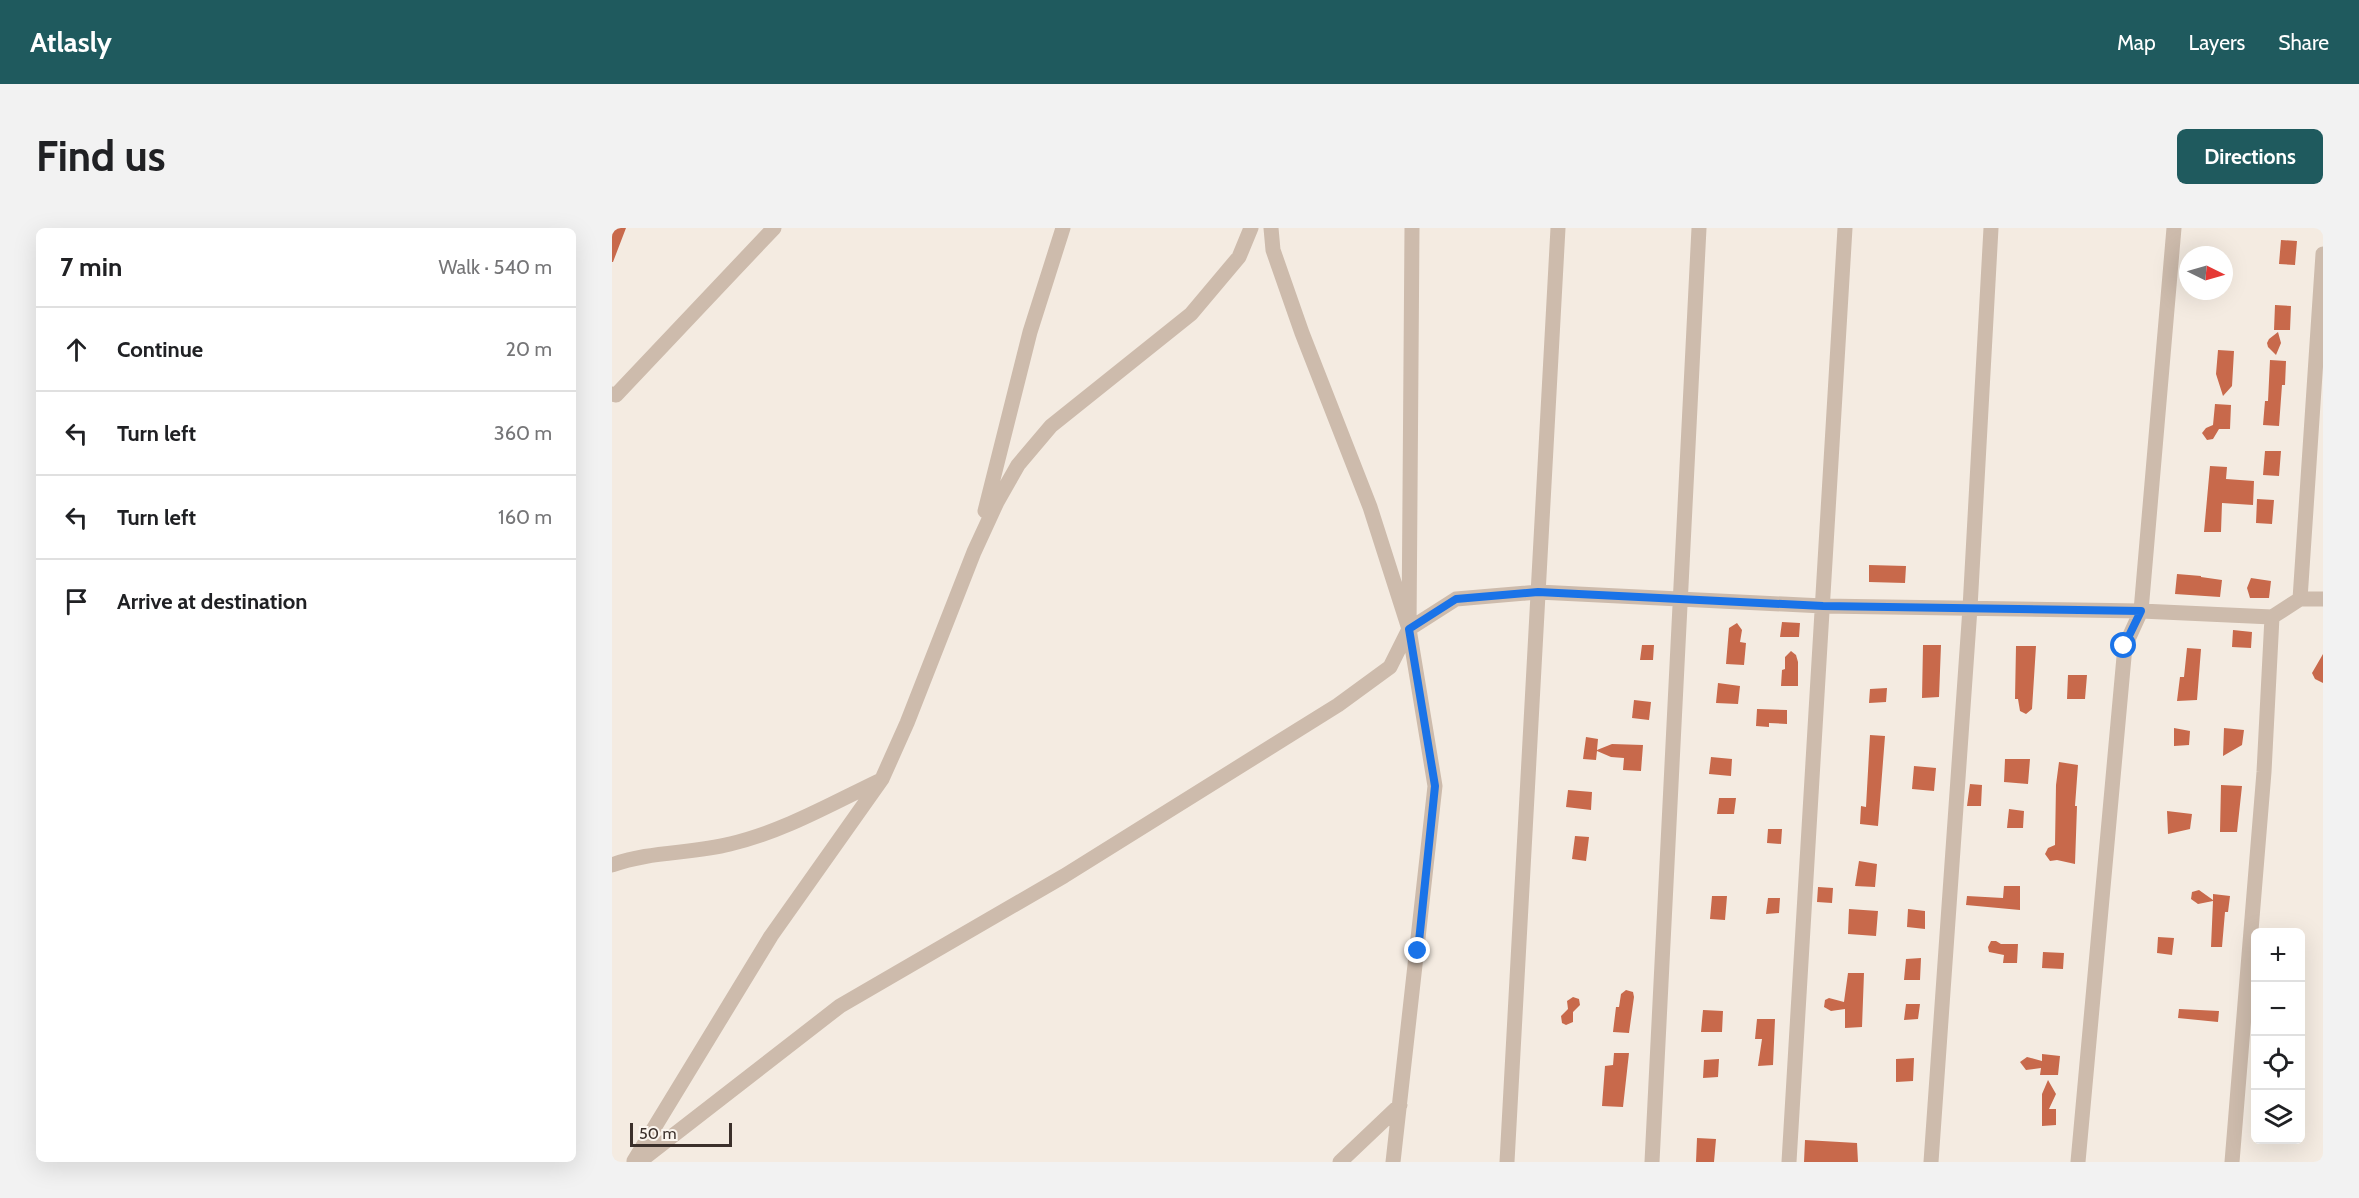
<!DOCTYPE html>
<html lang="en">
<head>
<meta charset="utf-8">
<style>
	body { margin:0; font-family:Cabin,sans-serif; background:#f2f2f2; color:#202124 }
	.controls { position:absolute; right:18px; bottom:18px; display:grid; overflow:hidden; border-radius:9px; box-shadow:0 6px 24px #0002 }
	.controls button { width:54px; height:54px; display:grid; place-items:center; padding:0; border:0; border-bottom:2px solid #e0e0e0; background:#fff; color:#202124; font:30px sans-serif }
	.compass { position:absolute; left:1567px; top:18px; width:54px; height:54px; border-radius:50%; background:#fff; box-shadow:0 6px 24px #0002; rotate:95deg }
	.scale { position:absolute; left:18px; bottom:15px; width:102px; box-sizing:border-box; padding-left:6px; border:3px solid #3b302b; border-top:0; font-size:16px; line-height:21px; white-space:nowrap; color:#3b302b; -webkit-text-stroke:4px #fbf5ee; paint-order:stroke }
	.stop { position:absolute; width:18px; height:18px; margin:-14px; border:4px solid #1a73e8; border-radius:50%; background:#fff }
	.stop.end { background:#1a73e8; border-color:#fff; box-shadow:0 2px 6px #0008 }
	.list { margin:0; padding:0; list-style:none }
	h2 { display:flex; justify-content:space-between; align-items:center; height:78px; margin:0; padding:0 24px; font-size:26px }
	h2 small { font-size:20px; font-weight:400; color:#757577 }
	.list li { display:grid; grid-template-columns:39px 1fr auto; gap:18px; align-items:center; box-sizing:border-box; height:84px; padding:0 24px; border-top:2px solid #e0e0e0 }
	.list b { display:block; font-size:22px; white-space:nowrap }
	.list em { font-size:20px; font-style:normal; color:#757577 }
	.icon { flex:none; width:33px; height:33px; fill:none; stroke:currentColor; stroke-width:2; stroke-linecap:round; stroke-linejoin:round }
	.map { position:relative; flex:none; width:1711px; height:934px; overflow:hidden; border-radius:9px }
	header { display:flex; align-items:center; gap:36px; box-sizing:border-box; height:84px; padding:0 30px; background:#1f5a5e; color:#fff }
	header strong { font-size:28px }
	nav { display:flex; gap:33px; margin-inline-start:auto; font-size:21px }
	.intro { display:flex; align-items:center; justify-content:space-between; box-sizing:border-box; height:144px; padding:0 36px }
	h1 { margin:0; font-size:42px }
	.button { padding:15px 27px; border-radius:9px; background:#1f5a5e; color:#fff; font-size:21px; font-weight:700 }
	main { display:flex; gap:36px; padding:0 36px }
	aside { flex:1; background:#fff; border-radius:9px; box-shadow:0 6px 24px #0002 }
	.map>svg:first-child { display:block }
	.building { fill:#c8694b }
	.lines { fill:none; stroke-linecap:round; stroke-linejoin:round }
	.minor { stroke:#cdbbac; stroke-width:15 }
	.route { stroke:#1a73e8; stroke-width:8 }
</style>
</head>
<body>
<header>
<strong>Atlasly</strong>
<nav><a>Map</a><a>Layers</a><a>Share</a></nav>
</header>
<div class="intro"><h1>Find us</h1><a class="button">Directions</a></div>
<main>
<aside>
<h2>7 min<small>Walk · 540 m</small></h2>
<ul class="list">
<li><svg class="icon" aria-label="ahead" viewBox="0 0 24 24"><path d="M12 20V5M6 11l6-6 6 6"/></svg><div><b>Continue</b></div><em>20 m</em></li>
<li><svg class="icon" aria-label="left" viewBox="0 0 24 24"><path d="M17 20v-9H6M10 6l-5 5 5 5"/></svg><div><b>Turn left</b></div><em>360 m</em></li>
<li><svg class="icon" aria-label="left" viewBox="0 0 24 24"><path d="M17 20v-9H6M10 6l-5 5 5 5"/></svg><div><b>Turn left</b></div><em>160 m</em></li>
<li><svg class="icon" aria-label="arrive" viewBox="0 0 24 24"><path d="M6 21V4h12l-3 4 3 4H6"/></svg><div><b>Arrive at destination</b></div></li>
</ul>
</aside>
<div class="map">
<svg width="1711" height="934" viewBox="0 0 1711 934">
	<rect width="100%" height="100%" fill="#f4ebe1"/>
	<path class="building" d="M 0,0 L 14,0 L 1,34 L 0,34 Z
		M 1669,12 L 1685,13 L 1683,37 L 1667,36 Z
		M 1663,77 L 1679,78 L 1678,102 L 1662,102 Z
		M 1666,104 L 1669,115 L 1664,127 L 1656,119 L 1655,115 L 1657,111 Z
		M 1606,122 L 1622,123 L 1620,158 L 1611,168 L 1604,146 Z
		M 1658,132 L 1674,133 L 1673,157 L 1670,157 L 1667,198 L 1651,197 L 1653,173 L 1656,173 Z
		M 1603,176 L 1619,177 L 1618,201 L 1607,201 L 1601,211 L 1595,212 L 1590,205 L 1594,200 L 1601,197 Z
		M 1653,223 L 1669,223 L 1667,248 L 1651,247 Z
		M 1598,238 L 1615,239 L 1614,251 L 1642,253 L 1641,277 L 1610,275 L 1609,304 L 1592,304 Z
		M 1645,271 L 1662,272 L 1660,296 L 1644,295 Z
		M 1257,337 L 1294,338 L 1293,355 L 1257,354 Z
		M 1565,346 L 1589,348 L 1589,349 L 1610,352 L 1608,369 L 1563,366 Z
		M 1639,350 L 1659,353 L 1657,370 L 1638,370 L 1635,360 Z
		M 1170,394 L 1188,395 L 1187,409 L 1168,409 Z
		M 1125,395 L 1130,402 L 1128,414 L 1134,415 L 1132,437 L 1114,436 L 1117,400 Z
		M 1621,402 L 1640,404 L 1639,420 L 1620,419 Z
		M 1030,417 L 1042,417 L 1041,432 L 1028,432 Z
		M 1311,417 L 1329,417 L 1327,469 L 1310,470 Z
		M 1404,418 L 1424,418 L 1420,481 L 1414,486 L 1408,483 L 1406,471 L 1403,471 Z
		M 1575,420 L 1589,421 L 1585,472 L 1565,473 L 1568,449 L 1572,449 Z
		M 1179,423 L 1184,427 L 1186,434 L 1186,458 L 1169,458 L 1170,442 L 1173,441 L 1173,429 Z
		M 1711,426 L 1711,455 L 1703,451 L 1700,445 Z
		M 1456,447 L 1475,447 L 1473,471 L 1455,471 Z
		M 1106,455 L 1128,458 L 1126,476 L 1104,475 Z
		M 1275,460 L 1274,474 L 1257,475 L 1258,461 Z
		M 1022,472 L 1039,474 L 1037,492 L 1020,490 Z
		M 1145,481 L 1175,482 L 1175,496 L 1157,495 L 1157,499 L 1144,498 Z
		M 1562,500 L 1578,503 L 1577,517 L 1562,518 Z
		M 1612,500 L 1632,502 L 1630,517 L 1611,528 Z
		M 1258,507 L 1273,508 L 1266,598 L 1248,596 L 1249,578 L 1254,579 Z
		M 974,509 L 986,511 L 985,522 L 1000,516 L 1031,517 L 1029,543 L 1011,542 L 1012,530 L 999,529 L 985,523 L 984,532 L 971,531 Z
		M 1099,529 L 1120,531 L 1119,548 L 1097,546 Z
		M 1393,531 L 1418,531 L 1416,556 L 1392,554 Z
		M 1447,534 L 1466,537 L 1463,578 L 1465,578 L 1463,636 L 1445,632 L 1438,633 L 1433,626 L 1436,620 L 1443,617 L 1444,557 Z
		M 1302,538 L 1324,540 L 1322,563 L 1300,561 Z
		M 1358,556 L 1370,557 L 1369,578 L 1355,578 Z
		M 1609,557 L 1630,558 L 1625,604 L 1608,604 Z
		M 956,562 L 980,564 L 979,582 L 954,579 Z
		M 1107,570 L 1124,570 L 1122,586 L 1105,586 Z
		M 1397,581 L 1412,583 L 1411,600 L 1395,600 Z
		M 1555,583 L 1580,586 L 1578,601 L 1556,606 Z
		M 1156,601 L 1170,601 L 1169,616 L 1155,615 Z
		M 963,608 L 977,609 L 974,633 L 960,631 Z
		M 1247,633 L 1265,636 L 1263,659 L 1243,658 Z
		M 1392,658 L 1408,658 L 1408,682 L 1354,677 L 1355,668 L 1391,670 Z
		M 1206,659 L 1221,660 L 1220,675 L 1205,674 Z
		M 1587,662 L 1601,672 L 1601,666 L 1618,668 L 1616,684 L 1613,684 L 1610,719 L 1599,719 L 1601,673 L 1586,676 L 1579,671 L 1580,664 Z
		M 1100,668 L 1115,668 L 1113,692 L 1098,691 Z
		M 1156,670 L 1168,670 L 1167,685 L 1154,686 Z
		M 1237,681 L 1266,683 L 1264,708 L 1236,706 Z
		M 1296,681 L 1313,683 L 1313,701 L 1295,699 Z
		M 1546,709 L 1562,710 L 1560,727 L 1545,725 Z
		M 1379,713 L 1384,713 L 1389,716 L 1406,716 L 1405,735 L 1391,735 L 1392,727 L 1377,724 L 1376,719 Z
		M 1431,724 L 1452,725 L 1451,741 L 1430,740 Z
		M 1309,730 L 1308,752 L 1292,752 L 1294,731 Z
		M 1236,745 L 1252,745 L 1250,799 L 1233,800 L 1233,781 L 1219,783 L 1212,779 L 1213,772 L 1217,770 L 1232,774 Z
		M 1014,762 L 1021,764 L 1022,769 L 1017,805 L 1001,804 L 1004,779 L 1007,779 L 1009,766 Z
		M 961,769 L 967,771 L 968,777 L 961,784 L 961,794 L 954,797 L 950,795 L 949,788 L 956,781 L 955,773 Z
		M 1294,776 L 1308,776 L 1306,791 L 1292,792 Z
		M 1567,781 L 1607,783 L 1606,794 L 1566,790 Z
		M 1091,782 L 1111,783 L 1110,804 L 1089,804 Z
		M 1145,791 L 1163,791 L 1161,837 L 1146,838 L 1150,811 L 1143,811 Z
		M 1002,825 L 1017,825 L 1011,879 L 990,878 L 993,838 L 1001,837 Z
		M 1430,826 L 1448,828 L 1446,847 L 1428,847 L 1429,840 L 1414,842 L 1408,834 L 1415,829 L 1430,833 Z
		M 1302,830 L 1301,853 L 1284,854 L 1284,831 Z
		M 1107,831 L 1106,849 L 1091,850 L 1092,832 Z
		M 1436,852 L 1444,866 L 1437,881 L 1444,881 L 1444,897 L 1430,898 L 1430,866 Z
		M 1085,910 L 1104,911 L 1102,934 L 1084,934 Z
		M 1193,912 L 1245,915 L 1246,934 L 1192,934 Z"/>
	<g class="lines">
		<path class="minor" d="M 659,0 L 661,22 L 690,105 L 758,279 L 797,401 L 823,558 L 781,934
			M 0,166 L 4,167 L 162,0
			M 373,283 L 418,104 L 451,0
			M 1688,371 L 1711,26
			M 797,401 L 844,371 L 926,364 L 1211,378 L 1529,383 L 1660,389 L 1688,371 L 1711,371
			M 0,637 C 38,623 79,626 118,616 C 170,604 219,576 267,553
			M 22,933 L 159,708 L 270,551 L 295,495 L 362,324 L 385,274 L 406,237 L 439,198 L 579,86 L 627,29 L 639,0
			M 27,934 L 228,778 L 452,648 L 726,477 L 778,439 L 797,401 L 800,0
			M 728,934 L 788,877
			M 895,934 L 946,0
			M 1040,934 L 1087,0
			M 1177,934 L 1233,0
			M 1319,934 L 1358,380 L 1379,0
			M 1466,934 L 1513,418 L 1529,383 L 1562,0
			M 1620,934 L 1652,544 L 1660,389"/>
	</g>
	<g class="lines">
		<path class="route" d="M 806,723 L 823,558 L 797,401 L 844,371 L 926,364 L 1211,378 L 1529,383 L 1512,418"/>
	</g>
</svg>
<div class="controls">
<button>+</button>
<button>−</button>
<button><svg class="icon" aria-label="locate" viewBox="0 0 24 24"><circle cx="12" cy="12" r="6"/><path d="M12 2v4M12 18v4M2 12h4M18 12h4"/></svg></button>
<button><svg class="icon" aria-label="layers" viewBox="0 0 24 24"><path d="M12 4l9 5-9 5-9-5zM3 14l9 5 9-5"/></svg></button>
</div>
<svg class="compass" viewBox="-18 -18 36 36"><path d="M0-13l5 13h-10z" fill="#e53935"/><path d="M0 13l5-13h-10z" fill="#757577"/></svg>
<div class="scale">50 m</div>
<div class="stop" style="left:1512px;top:418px"></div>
<div class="stop end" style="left:806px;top:723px"></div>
</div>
</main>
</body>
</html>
